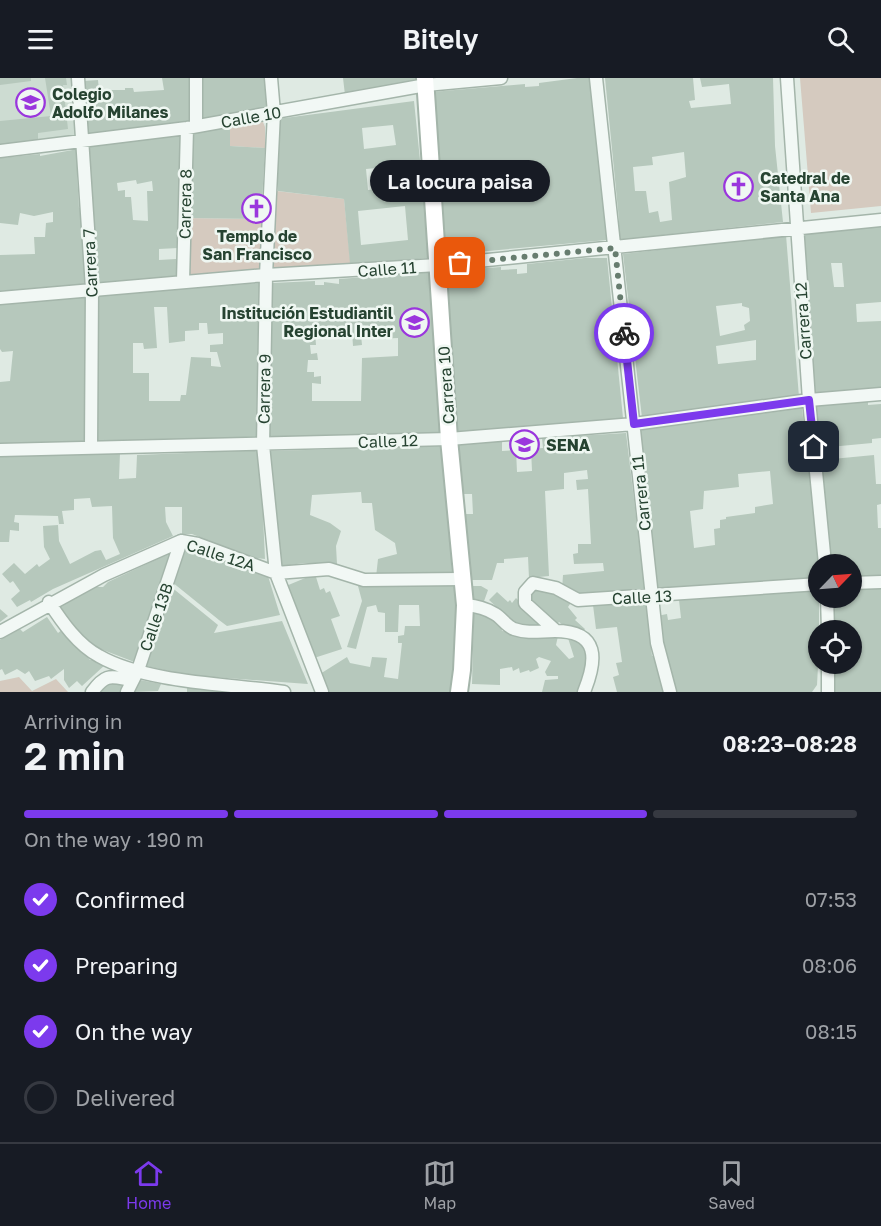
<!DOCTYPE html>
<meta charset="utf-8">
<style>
:root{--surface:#171b24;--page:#242831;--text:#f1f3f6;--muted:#9ea1a6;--line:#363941;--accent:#7c3aed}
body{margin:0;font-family:"Golos Text",sans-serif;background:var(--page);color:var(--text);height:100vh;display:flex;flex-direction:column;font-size:22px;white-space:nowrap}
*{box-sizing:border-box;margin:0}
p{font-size:20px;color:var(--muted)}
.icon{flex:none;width:33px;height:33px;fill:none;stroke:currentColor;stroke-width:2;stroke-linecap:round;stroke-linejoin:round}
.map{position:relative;height:614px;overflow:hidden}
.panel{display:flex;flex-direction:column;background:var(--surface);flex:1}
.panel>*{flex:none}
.needle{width:39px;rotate:65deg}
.tools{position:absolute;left:808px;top:476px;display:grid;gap:12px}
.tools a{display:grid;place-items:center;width:54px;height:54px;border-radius:50%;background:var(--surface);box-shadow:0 2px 4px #0004;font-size:30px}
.pin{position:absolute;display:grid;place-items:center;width:51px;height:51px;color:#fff;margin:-26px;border-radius:12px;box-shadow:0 3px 9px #0006}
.courier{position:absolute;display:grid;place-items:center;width:60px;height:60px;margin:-30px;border:4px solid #7c3aed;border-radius:50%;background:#fff;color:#222;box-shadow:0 2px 8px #0007}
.bubble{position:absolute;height:42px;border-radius:21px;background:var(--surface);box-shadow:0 2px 4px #0004;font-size:20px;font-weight:600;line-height:42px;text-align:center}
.headline em{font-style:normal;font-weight:600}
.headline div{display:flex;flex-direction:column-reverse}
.headline{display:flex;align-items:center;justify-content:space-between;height:102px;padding:0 24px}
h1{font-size:39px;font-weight:600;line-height:45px}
.bar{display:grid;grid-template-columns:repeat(4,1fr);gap:9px 6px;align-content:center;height:72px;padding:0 24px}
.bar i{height:8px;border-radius:4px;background:var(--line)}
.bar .selected{background:var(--accent)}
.bar p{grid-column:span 4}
ol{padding:0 24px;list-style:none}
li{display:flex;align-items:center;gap:18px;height:66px}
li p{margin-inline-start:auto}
li .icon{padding:6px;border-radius:50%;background:var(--accent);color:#fff;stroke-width:4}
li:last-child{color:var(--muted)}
li i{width:33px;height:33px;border:3px solid var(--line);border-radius:50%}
header{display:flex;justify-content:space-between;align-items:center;height:78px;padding:0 24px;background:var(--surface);font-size:27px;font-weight:600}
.tab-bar{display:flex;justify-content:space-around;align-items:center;height:84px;border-top:2px solid var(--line);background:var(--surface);font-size:16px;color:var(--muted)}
.tab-bar a{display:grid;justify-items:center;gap:3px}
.tab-bar .selected{color:var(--accent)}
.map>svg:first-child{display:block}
.built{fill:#cddcd2}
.green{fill:#d5cabf}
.building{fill:#b6c8bc;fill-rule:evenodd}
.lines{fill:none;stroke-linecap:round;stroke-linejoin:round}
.street-casing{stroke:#a4b5aa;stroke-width:15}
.secondary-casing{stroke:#a4b5aa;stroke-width:20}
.street{stroke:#f2f8f5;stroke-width:12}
.secondary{stroke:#fff;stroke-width:16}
.done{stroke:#677d6f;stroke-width:6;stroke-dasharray:0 10.8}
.route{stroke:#7c3aed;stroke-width:8}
.labels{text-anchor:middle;stroke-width:5;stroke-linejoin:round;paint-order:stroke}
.poi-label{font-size:16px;font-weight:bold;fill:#264331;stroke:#eff7f2;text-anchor:start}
.street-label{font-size:16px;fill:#264331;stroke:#eff7f2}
</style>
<header><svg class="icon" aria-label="menu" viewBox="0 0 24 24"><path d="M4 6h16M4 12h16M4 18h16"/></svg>Bitely<svg class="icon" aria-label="search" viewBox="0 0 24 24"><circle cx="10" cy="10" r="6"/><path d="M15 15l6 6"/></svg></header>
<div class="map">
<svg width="881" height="614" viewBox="0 0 881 614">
<rect width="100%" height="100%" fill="#dfeae3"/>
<path class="built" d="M0 0H73L78 58 0 70Z"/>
<path class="green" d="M800 0H881V128L811 135Z
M263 44 265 49V70L230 68V49Z
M268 112 344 121 351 190 181 201 186 140 266 141Z
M19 599 32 613 56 601 68 614H0V603Z"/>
<path class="building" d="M0 0H31V3L0 7Z
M45 0H66L67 7H63L68 51 38 55V62L0 67V43L51 38Z
M162 0H191L193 46 86 59 83 3 98 2 99 12H125V10H133L134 14 164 12Z
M199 0H267L268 29 200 44Z
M343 0H415L416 4 345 17Z
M577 0H591L607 162 444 177 432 14 525 6V9L539 8V5Z
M605 0H693L695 22 689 23 691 30 731 26 729 6 702 9 700 0H773L775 68 783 144 618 162 619 142ZM684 74 686 99 669 104 672 142 660 144 658 133 649 135 646 113H635L633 89 653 87 652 79Z
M414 23 430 180 350 186 344 121 278 113 277 41ZM393 47 396 67 364 71 362 50ZM398 88 400 108 368 112 366 91ZM405 128 408 162 361 167 358 133Z
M230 49V68L265 70 261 141 189 140 192 53Z
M181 57 178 170 159 171V182L176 181 177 200 97 205 88 69ZM136 102 137 106 152 103 153 113H147L148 143 133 142 131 119H125V112L118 113 117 105Z
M78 71 80 94H77L79 130 83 129 87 206 0 213V177L35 176 34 159H45L46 145 53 144V134L34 138 20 135 18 147 0 145V80L40 76V78Z
M881 147V224L856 226 857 244 881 243V311L815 319 808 256 812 255 804 156ZM831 185H842L844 209H834Z
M786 157 799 319 642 340 623 176ZM742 225V228L749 230 750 243 744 247 745 252 720 258 716 228ZM756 262V282L718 286 716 268Z
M585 180H607L623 340 455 357 444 193 501 189V192L517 191V196L527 195V186Z
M432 194 442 355 268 362 272 205 315 203V207H324V204L339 206V201ZM352 253 353 268 362 267 361 257 372 256 373 261 398 260V278L362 280 361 323H312V305L321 306V298L314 299V294H307L308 282H318L317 275 311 276 310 267H316L315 254Z
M259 205 256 361 94 365 98 278H95L97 217ZM154 229H167L169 265 185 263V253L199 252V245H207L208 256 223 255V266L210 267V274H217L221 289 211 288V280L191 279 186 317H181L180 323H149V295H133V265H143L144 271 157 270Z
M86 218 85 365 0 368V304L10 303 13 273 2 274 0 271V224Z
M868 324V327L881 326V360L872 361V365L819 370 815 328Z
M802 330 811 411H814L819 502 662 514 653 507 639 352ZM770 393 773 426 755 429V435L726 439V441L720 442V450L714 451 715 467 694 470 690 433 703 431 704 413 739 409 738 396Z
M626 355 645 513 577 519 562 512 563 497 604 493 603 485 574 486 573 476 578 475V466H591L588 411 577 412 576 402 588 401 587 392 564 395V411L545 413 549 498 529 500 528 479 504 481V485H497L492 502H471L469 482 467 483 464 436H473L472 416H459L456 366 502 363V373L516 372 517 394 532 393 531 371 543 370 542 360Z
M445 368 452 495 376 499 378 481 397 476 395 465 375 452 372 425H362L361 414 312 417 310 437 330 445 341 453 336 468 337 486 303 485 278 489 269 375 271 373Z
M260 372 265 481 249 479 192 456H182V429H165L166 444 173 458 53 511 31 524 30 522 17 529 11 521 20 513 13 503 10 505 2 496 14 485 25 496 37 486 39 489 50 481 44 469 43 448 58 447 59 463 70 486 95 473 101 472 106 482 120 476 113 460 112 428 92 429 90 420 74 421V432L62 433 64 446H59L58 438 15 437 14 444 19 445V453L10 452 9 464H0V377L120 375 119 401 136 400 137 377Z
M874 377 876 406H881V426L877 427 878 450H881V499L852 501V486H829L822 382Z
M185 469 268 498 280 537 227 548 219 542 172 504Z
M168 476 171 477 137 585 98 570 84 562 58 527 95 509H103L108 504Z
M310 498 316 499 320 512 324 510 326 515 330 513 340 538 331 541 342 571 314 580 286 508Z
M454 506 458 554 451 614H327L320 596 347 579 350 585 370 589 372 579 387 580 384 599 398 601 402 565H398V558L404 557 405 548H420L419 527H399L398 554H385V535L378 534 376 527 367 529 356 571 347 569 362 523 358 508Z
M170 508 218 547 214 555 282 543 308 606 187 597 146 588Z
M472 508H481L488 512 483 526 474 527Z
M534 508 545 509 572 523 568 529 577 540 575 542 585 551 582 556 572 554 559 544 556 548 527 523Z
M852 510H881V614H833L830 585H852V552H832L831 519H852Z
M819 512V585L821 588H818L817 607 812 614H675L657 538 667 536 668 542 681 540 679 522Z
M497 514 508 524 510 522 512 525 516 520 544 548 540 553 509 545 503 535 489 522Z
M646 522 652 578 655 577 667 614H617L613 599 619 597 616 585 622 584 617 549 596 551 593 527Z
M0 531 8 538 0 544Z
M474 531 482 533 501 547 502 553 558 558 556 567 569 581 574 579 568 560 578 561 586 569 590 581 579 614H542L545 602 558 601V598H547L545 594 551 583 539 579 536 581 539 590 530 594 529 592 520 595 519 590 513 593 512 589 500 591V607L472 606Z
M47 539 58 555 63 551 90 582H99L106 586 82 608 77 603 69 610 64 602V591L51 601 49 598 35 603 29 593 25 596 17 591 5 597 2 591 0 592V562L20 551 23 554Z
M140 602 161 606 158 613 134 614Z
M107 604H126L122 614H99Z
M187 609 217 612V614H187Z"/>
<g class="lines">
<defs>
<path id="street" d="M78 0 92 210 91 369
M196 0V48
M271 0 274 35 266 197 263 367 276 495 322 614
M596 0 657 565 670 614
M787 0 809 322 825 486
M0 73 187 50 426 7 501 0
M183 203 187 50
M0 220 266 197 438 187 881 142
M0 372 449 361 634 346 809 322 881 316
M852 505 881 504
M827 519 828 552
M49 524C62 544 78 567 99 578 146 605 230 606 284 614
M465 527C476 528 486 530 495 536 502 540 506 548 514 551 529 556 540 553 555 553 600 553 597 582 584 614
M556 553 525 525V514L533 505 556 510 578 522 819 506
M0 554 104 497 181 463 198 466 276 495 329 491 364 502 461 501
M828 585V614
M92 614C107 594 111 599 133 602
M127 614 138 592 181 463"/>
<path id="secondary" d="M425 0 449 361 465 527 462 592 459 614"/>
</defs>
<use href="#street" class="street-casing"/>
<use href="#secondary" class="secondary-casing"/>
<use href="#street" class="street"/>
<use href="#secondary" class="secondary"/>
</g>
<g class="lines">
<path class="done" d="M460 185 615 170 624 255"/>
<path class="route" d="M624 255 634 346 809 322 814 369"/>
</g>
<defs>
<symbol id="school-ring" viewBox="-11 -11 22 22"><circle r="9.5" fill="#eff7f2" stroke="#9a36dd" stroke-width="1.5"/><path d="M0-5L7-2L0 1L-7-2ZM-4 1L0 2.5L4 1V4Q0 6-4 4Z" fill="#9a36dd"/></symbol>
<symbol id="church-ring" viewBox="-11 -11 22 22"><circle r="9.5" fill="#eff7f2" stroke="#9a36dd" stroke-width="1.5"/><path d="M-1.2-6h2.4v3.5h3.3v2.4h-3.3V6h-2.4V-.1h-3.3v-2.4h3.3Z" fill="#9a36dd"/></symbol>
<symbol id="university-ring" viewBox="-11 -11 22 22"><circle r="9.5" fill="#eff7f2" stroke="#9a36dd" stroke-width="1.5"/><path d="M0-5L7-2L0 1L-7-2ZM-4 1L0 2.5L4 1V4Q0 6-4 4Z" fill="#9a36dd"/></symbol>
</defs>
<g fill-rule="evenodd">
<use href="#school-ring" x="14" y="8" width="33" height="33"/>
<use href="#church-ring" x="722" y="92" width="33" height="33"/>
<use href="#church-ring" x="240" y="114" width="33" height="33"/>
<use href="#school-ring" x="398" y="228" width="33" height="33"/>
<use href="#university-ring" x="508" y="350" width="33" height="33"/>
</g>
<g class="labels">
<g class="poi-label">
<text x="52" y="22">Colegio<tspan x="52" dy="18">Adolfo Milanes</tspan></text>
<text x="760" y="106">Catedral de<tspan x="760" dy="18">Santa Ana</tspan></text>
<text x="257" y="164" text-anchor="middle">Templo de<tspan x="257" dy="18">San Francisco</tspan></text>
<text x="393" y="241" text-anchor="end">Institución Estudiantil<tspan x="393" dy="18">Regional Inter</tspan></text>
<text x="546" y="373">SENA</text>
</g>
<g class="street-label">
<text transform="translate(251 39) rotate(-10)" y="6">Calle 10</text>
<text transform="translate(185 126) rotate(-89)" y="6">Carrera 8</text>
<text transform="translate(90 185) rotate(-93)" y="6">Carrera 7</text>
<text transform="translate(387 191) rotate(-4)" y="6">Calle 11</text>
<text transform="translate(803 243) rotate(-94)" y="6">Carrera 12</text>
<text transform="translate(446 307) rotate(-94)" y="6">Carrera 10</text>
<text transform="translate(264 311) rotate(-89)" y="6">Carrera 9</text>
<text transform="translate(388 363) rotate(-2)" y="6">Calle 12</text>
<text transform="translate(641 415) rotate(-96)" y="6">Carrera 11</text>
<text transform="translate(221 477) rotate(18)" y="6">Calle 12A</text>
<text transform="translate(642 519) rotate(-3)" y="6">Calle 13</text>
<text transform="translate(156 539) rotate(-71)" y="6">Calle 13B</text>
</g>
</g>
</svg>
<div class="tools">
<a><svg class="needle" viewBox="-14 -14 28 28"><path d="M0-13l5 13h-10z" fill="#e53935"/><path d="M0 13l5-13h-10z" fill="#9ea1a6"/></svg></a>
<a><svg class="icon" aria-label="locate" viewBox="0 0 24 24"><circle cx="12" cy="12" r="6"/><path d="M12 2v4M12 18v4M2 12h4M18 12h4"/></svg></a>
</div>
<div class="pin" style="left:460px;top:185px;background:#ea580c"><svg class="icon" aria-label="bag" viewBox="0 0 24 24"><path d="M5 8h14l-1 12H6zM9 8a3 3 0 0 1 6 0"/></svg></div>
<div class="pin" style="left:814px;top:369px;background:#1f2937"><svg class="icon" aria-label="home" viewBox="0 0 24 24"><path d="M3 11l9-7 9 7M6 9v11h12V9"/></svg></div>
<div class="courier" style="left:624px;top:255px"><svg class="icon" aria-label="bike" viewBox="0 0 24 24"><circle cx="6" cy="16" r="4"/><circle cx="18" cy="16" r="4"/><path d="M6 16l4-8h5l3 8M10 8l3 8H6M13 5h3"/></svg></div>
<div class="bubble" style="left:370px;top:82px;width:180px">La locura paisa</div>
</div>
<section class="panel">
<div class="headline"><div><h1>2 min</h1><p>Arriving in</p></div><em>08:23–08:28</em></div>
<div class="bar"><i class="selected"></i><i class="selected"></i><i class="selected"></i><i></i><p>On the way · 190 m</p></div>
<ol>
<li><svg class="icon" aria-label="check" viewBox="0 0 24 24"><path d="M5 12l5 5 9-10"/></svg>Confirmed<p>07:53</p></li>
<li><svg class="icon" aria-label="check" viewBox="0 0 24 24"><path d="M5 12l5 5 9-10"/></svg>Preparing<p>08:06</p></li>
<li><svg class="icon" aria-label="check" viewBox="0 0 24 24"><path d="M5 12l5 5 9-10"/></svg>On the way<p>08:15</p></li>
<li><i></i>Delivered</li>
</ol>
</section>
<nav class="tab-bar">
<a class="selected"><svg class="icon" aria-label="home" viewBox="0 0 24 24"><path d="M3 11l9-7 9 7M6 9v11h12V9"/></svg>Home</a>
<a><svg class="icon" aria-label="map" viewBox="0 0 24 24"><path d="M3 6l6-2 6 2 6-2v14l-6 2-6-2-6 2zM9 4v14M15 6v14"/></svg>Map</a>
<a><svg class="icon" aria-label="saved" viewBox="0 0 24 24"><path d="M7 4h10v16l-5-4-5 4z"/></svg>Saved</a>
</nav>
